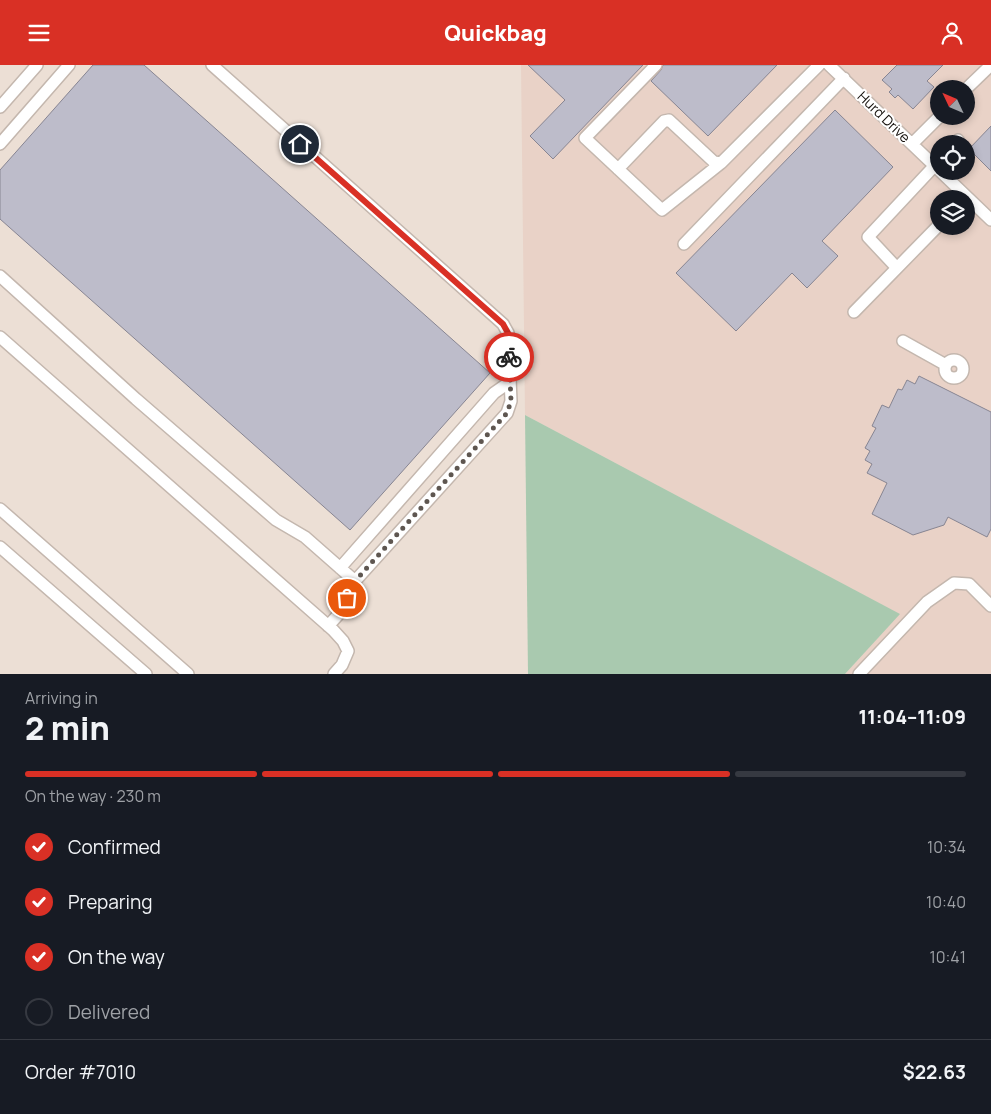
<!DOCTYPE html>
<meta charset="utf-8">
<style>
:root{--surface:#171b24;--page:#242831;--text:#f1f3f6;--muted:#9ea1a6;--line:#363941;--accent:#d93025}
body{margin:0;font-family:Manrope,sans-serif;background:var(--page);color:var(--text);height:100vh;display:flex;flex-direction:column;font-size:19px;white-space:nowrap}
*{box-sizing:border-box;margin:0}
p{font-size:16px;color:var(--muted)}
.icon{flex:none;width:28px;height:28px;fill:none;stroke:currentColor;stroke-width:2;stroke-linecap:round;stroke-linejoin:round}
.map{position:relative;height:609px;overflow:hidden}
.drawer{display:flex;flex-direction:column;background:var(--surface);flex:1}
.drawer>*{flex:none}
.needle{width:32px;rotate:314deg}
.fabs{position:absolute;left:930px;top:15px;display:grid;gap:10px}
.fabs a{display:grid;place-items:center;width:45px;height:45px;border-radius:50%;background:var(--surface);box-shadow:0 2px 8px #0003;font-size:25px}
.pin{position:absolute;display:grid;place-items:center;width:42px;height:42px;color:#fff;margin:-21px;border:2px solid #fff;border-radius:50%;box-shadow:0 1px 5px #0007}
.courier{position:absolute;display:grid;place-items:center;width:50px;height:50px;margin:-25px;border:4px solid #d93025;border-radius:50%;background:#fff;color:#222;box-shadow:0 1px 6px #0007}
.head em{font-style:normal;font-weight:800}
.head div{display:flex;flex-direction:column-reverse}
.head{display:flex;align-items:center;justify-content:space-between;height:85px;padding:0 25px}
h1{font-size:32px;font-weight:800;line-height:38px}
.bar{display:grid;grid-template-columns:repeat(4,1fr);gap:8px 5px;align-content:center;height:60px;padding:0 25px}
.bar i{height:6px;border-radius:4px;background:var(--line)}
.bar .current{background:var(--accent)}
.bar p{grid-column:span 4}
.line{display:flex;align-items:center;gap:12px;padding:0 25px;border-top:1px solid var(--line)}
.line div{flex:1}
ol{padding:0 25px;list-style:none}
li{display:flex;align-items:center;gap:15px;height:55px}
li p{margin-inline-start:auto}
li .icon{padding:5px;border-radius:50%;background:var(--accent);color:#fff;stroke-width:4}
li:last-child{color:var(--muted)}
li i{width:28px;height:28px;border:2px solid var(--line);border-radius:50%}
header{display:flex;justify-content:space-between;align-items:center;height:65px;padding:0 25px;background:var(--accent);color:#fff;font-size:22px;font-weight:800}
.map>svg:first-child{display:block}
.commercial{fill:#e9d2c7;fill-rule:evenodd}
.green{fill:#a9c9af}
.building{fill:#bdbcca;stroke:#878592}
.lines{fill:none;stroke-linecap:round;stroke-linejoin:round}
.minor-casing{stroke:#c4b7ae;stroke-width:14}
.minor{stroke:#fff;stroke-width:11}
.done{stroke:#5e5650;stroke-width:5;stroke-dasharray:0 9}
.route{stroke:#d93025;stroke-width:6}
.labels{text-anchor:middle;stroke-width:4;stroke-linejoin:round;paint-order:stroke}
.street-label{font-size:14px;fill:#110d09;stroke:#fff}
</style>
<header><svg class="icon" aria-label="menu" viewBox="0 0 24 24"><path d="M4 6h16M4 12h16M4 18h16"/></svg>Quickbag<svg class="icon" aria-label="person" viewBox="0 0 24 24"><circle cx="12" cy="8" r="4"/><path d="M4 21q1-7 8-7t8 7"/></svg></header>
<div class="map">
<svg width="991" height="609" viewBox="0 0 991 609">
<rect width="100%" height="100%" fill="#ecdfd5"/>
<path class="commercial" d="M521 0H991V609H845L899 549 525 350ZM939 24H966V51H939ZM939 79H966V106H939ZM939 134H966V161H939Z"/>
<path class="green" d="M525 350 900 549 845 609H528Z"/>
<path class="building" d="M93 0H144L490 308 350 465 0 154V105Z
M528 0H643L553 94 530 71 565 35Z
M663 0H777L708 71 651 16 661 5Z
M897 0H943L927 16 934 22 913 44 898 30 895 33 889 27 892 24 882 15Z
M835 45 893 102 822 176 838 191 807 223 792 208 736 266 676 208Z
M991 61V106L969 84Z
M919 311 991 347V464L987 472 948 452 944 460 913 470 872 449 887 418 867 408 872 399 865 395 870 386 865 383 876 363 872 361 882 340 889 343 898 324 902 325 907 315 915 319Z"/>
<g class="lines">
<defs>
<path id="minor" d="M212 0 503 259 508 268 511 336 507 348 355 516
M656 0 585 73 662 145 721 98
M829 0 939 105
M966 24 991 0
M0 42 37 0
M0 79 69 0
M912 79 940 51
M955 79 958 75
M618 104 664 56 669 55 714 97 721 98 819 0
M940 106 991 155
M684 179 844 13
M897 203 868 172 939 96
M0 211 136 334 276 455 305 472 355 516 338 550 328 561
M854 247 939 160
M0 272 333 565 343 576 348 586 342 600 334 609
M903 276 946 300
M945 304a9 9 0 1 1 18 0a9 9 0 1 1-18 0Z
M0 444 188 609
M0 482 146 609
M340 503 494 328 504 321H510
M859 609 927 537 954 518 969 519 991 541"/>
</defs>
<use href="#minor" class="minor-casing"/>
<use href="#minor" class="minor"/>
</g>
<g class="lines">
<path class="done" d="M347 533 355 516 507 348 511 336 509 292"/>
<path class="route" d="M300 79 503 259 508 268 509 292"/>
</g>
<g class="labels">
<g class="street-label">
<text transform="translate(884 52) rotate(44)" y="5">Hurd Drive</text>
</g>
</g>
</svg>
<div class="fabs">
<a><svg class="needle" viewBox="-14 -14 28 28"><path d="M0-13l5 13h-10z" fill="#e53935"/><path d="M0 13l5-13h-10z" fill="#9ea1a6"/></svg></a>
<a><svg class="icon" aria-label="locate" viewBox="0 0 24 24"><circle cx="12" cy="12" r="6"/><path d="M12 2v4M12 18v4M2 12h4M18 12h4"/></svg></a>
<a><svg class="icon" aria-label="layers" viewBox="0 0 24 24"><path d="M12 4l9 5-9 5-9-5zM3 14l9 5 9-5"/></svg></a>
</div>
<div class="pin" style="left:347px;top:533px;background:#ea580c"><svg class="icon" aria-label="bag" viewBox="0 0 24 24"><path d="M5 8h14l-1 12H6zM9 8a3 3 0 0 1 6 0"/></svg></div>
<div class="pin" style="left:300px;top:79px;background:#1f2937"><svg class="icon" aria-label="home" viewBox="0 0 24 24"><path d="M3 11l9-7 9 7M6 9v11h12V9"/></svg></div>
<div class="courier" style="left:509px;top:292px"><svg class="icon" aria-label="bike" viewBox="0 0 24 24"><circle cx="6" cy="16" r="4"/><circle cx="18" cy="16" r="4"/><path d="M6 16l4-8h5l3 8M10 8l3 8H6M13 5h3"/></svg></div>
</div>
<section class="drawer">
<div class="head"><div><h1>2 min</h1><p>Arriving in</p></div><em>11:04–11:09</em></div>
<div class="bar"><i class="current"></i><i class="current"></i><i class="current"></i><i></i><p>On the way · 230 m</p></div>
<ol>
<li><svg class="icon" aria-label="check" viewBox="0 0 24 24"><path d="M5 12l5 5 9-10"/></svg>Confirmed<p>10:34</p></li>
<li><svg class="icon" aria-label="check" viewBox="0 0 24 24"><path d="M5 12l5 5 9-10"/></svg>Preparing<p>10:40</p></li>
<li><svg class="icon" aria-label="check" viewBox="0 0 24 24"><path d="M5 12l5 5 9-10"/></svg>On the way<p>10:41</p></li>
<li><i></i>Delivered</li>
</ol>
<div class="line" style="height:65px"><div>Order #7010</div><b>$22.63</b></div>
</section>
